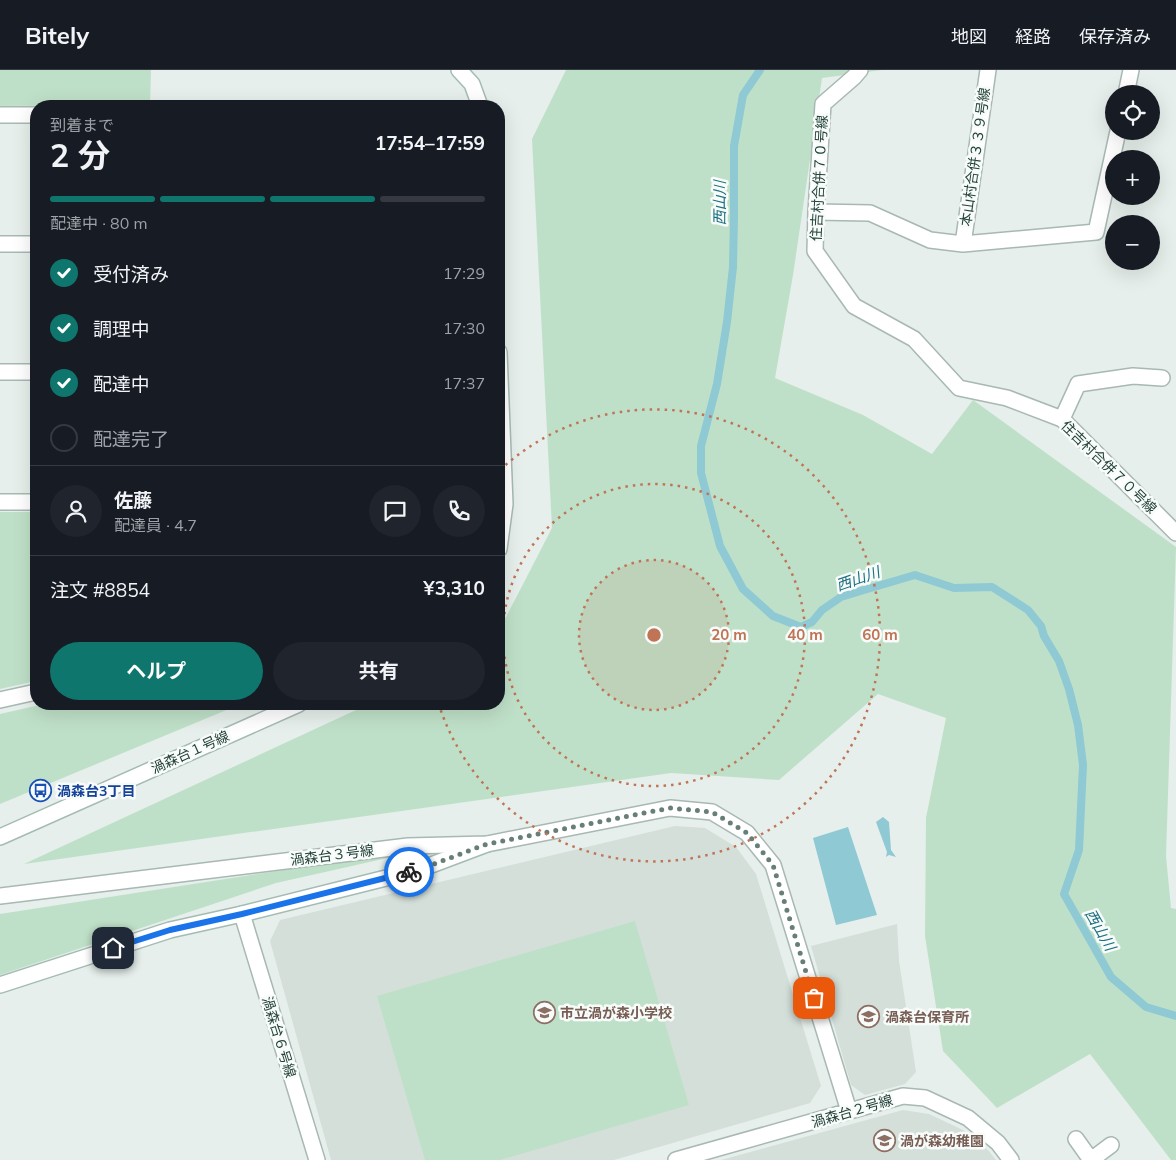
<!DOCTYPE html>
<html lang="ja">
<meta charset="utf-8">
<style>
:root{--surface:#171b24;--page:#20242c;--text:#f1f3f6;--muted:#9ea1a6;--line:#363941;--accent:#0f766e}
body{margin:0;font-family:Mulish,"Noto Sans JP",sans-serif;background:var(--page);color:var(--text);height:100vh;display:flex;flex-direction:column;font-size:19px;white-space:nowrap}
*{box-sizing:border-box;margin:0}
p{font-size:16px;color:var(--muted)}
.icon{flex:none;width:28px;height:28px;fill:none;stroke:currentColor;stroke-width:2;stroke-linecap:round;stroke-linejoin:round}
.map{position:relative;flex:1;overflow:hidden}
.drawer{position:absolute;left:30px;top:30px;width:475px;height:610px;display:flex;flex-direction:column;background:var(--surface);border-radius:20px;box-shadow:0 5px 20px #0002}
.drawer>*{flex:none}
.buttons{position:absolute;left:1105px;top:15px;display:grid;gap:10px}
.buttons a{display:grid;place-items:center;width:55px;height:55px;border-radius:50%;background:var(--surface);box-shadow:0 5px 20px #0002;font-size:25px}
.pin{position:absolute;display:grid;place-items:center;width:42px;height:42px;color:#fff;margin:-21px;border-radius:10px;box-shadow:0 2px 8px #0006}
.courier{position:absolute;display:grid;place-items:center;width:50px;height:50px;margin:-25px;border:4px solid #1a73e8;border-radius:50%;background:#fff;color:#222;box-shadow:0 1px 6px #0007}
.headline em{font-style:normal;font-weight:700}
.headline div{display:flex;flex-direction:column-reverse}
.headline{display:flex;align-items:center;justify-content:space-between;height:85px;padding:0 20px}
h1{font-size:32px;font-weight:700;line-height:38px}
.bar{display:grid;grid-template-columns:repeat(4,1fr);gap:8px 5px;align-content:center;height:60px;padding:0 20px}
.bar i{height:6px;border-radius:4px;background:var(--line)}
.bar .current{background:var(--accent)}
.bar p{grid-column:span 4}
.line{display:flex;align-items:center;gap:12px;padding:0 20px;border-top:1px solid var(--line)}
.line div{flex:1}
.round{display:grid;place-items:center;flex:none;width:52px;height:52px;border-radius:26px;background:var(--page)}
ol{padding:0 20px;list-style:none}
li{display:flex;align-items:center;gap:15px;height:55px}
li p{margin-inline-start:auto}
li .icon{padding:5px;border-radius:50%;background:var(--accent);color:#fff;stroke-width:4}
li:last-child{color:var(--muted)}
li i{width:28px;height:28px;border:2px solid var(--line);border-radius:50%}
.button{display:flex;gap:10px;margin-top:auto;padding:10px 20px}
.button a{flex:1;height:58px;border-radius:30px;background:var(--accent);color:#fff;font-size:20px;font-weight:700;line-height:58px;text-align:center}
.button a+a{background:var(--page);color:var(--text)}
header{display:flex;align-items:center;gap:30px;box-sizing:border-box;height:70px;padding:0 25px;background:var(--surface);border-bottom:1px solid var(--line)}
header strong{font-size:24px}
nav{display:flex;gap:28px;margin-inline-start:auto;font-size:18px}
.map>svg:first-child{display:block}
.built{fill:#d4dfda}
.green{fill:#bfe0c8}
.water{fill:#8ec9d4}
.lines{fill:none;stroke-linecap:round;stroke-linejoin:round}
.stream{stroke:#8ec9d4;stroke-width:8}
.street-casing{stroke:#a8b8b2;stroke-width:18}
.secondary-casing{stroke:#a4bbb3;stroke-width:18}
.street{stroke:#fff;stroke-width:15}
.secondary{stroke:#fff;stroke-width:15}
.done{stroke:#687f78;stroke-width:5;stroke-dasharray:0 9}
.route{stroke:#1a73e8;stroke-width:6}
.ring{fill:none;stroke:#c07456;stroke-width:2.5;stroke-dasharray:2.5 5}
.labels{text-anchor:middle;stroke-width:5;stroke-linejoin:round;paint-order:stroke}
.street-label{font-size:14px;fill:#24423a;stroke:#f7fbf9}
.transit-label{font-size:14px;font-weight:bold;fill:#164399;stroke:#f7fbf9;text-anchor:start}
.education-label{font-size:14px;font-weight:bold;fill:#785e54;stroke:#f7fbf9;text-anchor:start}
.water-label{font-size:15px;font-style:italic;fill:#1c6f80;stroke:#f7fbf9}
.centre{fill:#c07456;stroke:#f7fbf9;stroke-width:2.5}
.ring-label{font-size:15px;text-anchor:middle;font-weight:bold;fill:#c07456;stroke:#f7fbf9;stroke-width:5;stroke-linejoin:round;paint-order:stroke}
</style>
<header>
<strong>Bitely</strong>
<nav><a>地図</a><a>経路</a><a>保存済み</a></nav>
</header>
<div class="map">
<svg width="1176" height="1090" viewBox="0 0 1176 1090">
<rect width="100%" height="100%" fill="#e6efeb"/>
<path class="built" d="M675 756 705 758 736 777 756 804 821 1016 810 1033 614 1090H331L270 871 280 850Z
M897 854 899 891 916 1002 905 1014 865 1025 851 1015 811 876Z
M903 1040 929 1044 963 1060 989 1081 996 1090H721Z"/>
<path class="green" d="M0 0H151L150 35 0 36Z
M566 0H882L822 8 793 205 775 308 863 345 932 384 973 330 1176 477 1166 786 1171 838 1176 839V1090H1171L1090 984 997 1038 943 981 925 866 926 748 946 648 878 624 779 710 671 703 24 794 369 634H499V553L506 547 552 458 532 69Z
M0 442H36V611L0 619Z
M44 634H241L0 734V644Z
M401 785 276 813 0 905V844L303 797Z
M635 851 689 1035 500 1090H425L377 926Z"/>
<path class="water" d="M883 747 889 752 891 780 896 787 889 785 886 787 887 782 876 752Z
M848 757 877 845 836 855 813 768Z"/>
<g class="lines">
<path class="stream" d="M760 0 743 25 734 76V145L733 197 727 252 717 314 701 376V403L720 476 743 519 773 546 801 557 812 552 822 540 841 527 864 520 915 505 954 518 992 517 1028 540 1041 556 1044 566 1059 591 1069 619 1078 655 1083 695 1079 780 1064 824 1111 907 1146 937 1176 946"/>
<defs>
<path id="street" d="M860 0 854 7 823 34 816 142 815 181 854 236 914 269 959 318 1007 328 1062 349 1176 463
M988 0 963 174 1096 162 1118 61
M1126 24 1131 0
M0 45H36
M816 142 870 143 930 170 963 174
M0 174H36
M0 302H36
M1062 349 1078 314 1133 306 1162 308
M0 432H36
M0 630 36 622
M0 826 408 776 487 774 670 738 712 742 747 763 773 795 849 1041
M242 844 317 1090
M1076 1069 1091 1090
M676 1090 903 1026 925 1028 968 1048 998 1073 1011 1090
M1091 1090 1111 1075"/>
<path id="secondary" d="M459 0 472 14 480 36
M499 282 505 434 499 479
M0 767 299 634
M0 915 170 860 242 844 418 800 487 774"/>
</defs>
<use href="#street" class="street-casing"/>
<use href="#secondary" class="secondary-casing"/>
<use href="#street" class="street"/>
<use href="#secondary" class="secondary"/>
</g>
<g class="lines">
<path class="done" d="M409 802 418 800 487 774 670 738 712 742 747 763 773 795 814 928"/>
<path class="route" d="M113 878 170 860 242 844 409 802"/>
</g>
<circle cx="654" cy="565" r="75" fill="#c07456" fill-opacity=".12"/>
<g class="ring">
<circle cx="654" cy="565" r="75"/>
<circle cx="654" cy="565" r="151"/>
<path d="M500 400A226 226 0 1 1 439 635"/>
</g>
<defs>
<symbol id="bus-ring" viewBox="-11 -11 22 22"><circle r="9.5" fill="#f7fbf9" stroke="#1a4fb4" stroke-width="1.5"/><path d="M-5-6H5V4H4V6H2V4H-2V6H-4V4H-5ZM-3.5-4V0h7V-4ZM-3.5 1.2v1.5H-2V1.2ZM2 1.2v1.5H3.5V1.2Z" fill="#1a4fb4"/></symbol>
<symbol id="school-ring" viewBox="-11 -11 22 22"><circle r="9.5" fill="#f7fbf9" stroke="#8d6e63" stroke-width="1.5"/><path d="M0-5L7-2L0 1L-7-2ZM-4 1L0 2.5L4 1V4Q0 6-4 4Z" fill="#8d6e63"/></symbol>
</defs>
<g fill-rule="evenodd">
<use href="#bus-ring" x="28" y="708" width="25" height="25"/>
<use href="#school-ring" x="532" y="930" width="25" height="25"/>
<use href="#school-ring" x="856" y="934" width="25" height="25"/>
<use href="#school-ring" x="872" y="1058" width="25" height="25"/>
</g>
<g class="labels">
<g class="street-label">
<text transform="translate(975 87) rotate(-82)" y="5">本山村合併３３９号線</text>
<text transform="translate(819 108) rotate(-87)" y="5">住吉村合併７０号線</text>
<text transform="translate(1109 397) rotate(44)" y="5">住吉村合併７０号線</text>
<text transform="translate(190 682) rotate(-24)" y="5">渦森台１号線</text>
<text transform="translate(332 785) rotate(-7)" y="5">渦森台３号線</text>
<text transform="translate(279 967) rotate(73)" y="5">渦森台６号線</text>
<text transform="translate(852 1041) rotate(-16)" y="5">渦森台２号線</text>
</g>
<g class="transit-label">
<text x="57" y="726">渦森台3丁目</text>
</g>
<g class="education-label">
<text x="560" y="948">市立渦が森小学校</text>
<text x="885" y="952">渦森台保育所</text>
<text x="900" y="1076">渦が森幼稚園</text>
</g>
<g class="water-label">
<text transform="translate(720 133) rotate(-90)" y="5">西山川</text>
<text transform="translate(858 509) rotate(-19)" y="5">西山川</text>
<text transform="translate(1100 860) rotate(60)" y="5">西山川</text>
</g>
</g>
<circle cx="654" cy="565" r="8" class="centre"/>
<g class="ring-label">
<text x="729" y="570">20 m</text>
<text x="805" y="570">40 m</text>
<text x="880" y="570">60 m</text>
</g>
</svg>
<div class="buttons">
<a><svg class="icon" aria-label="locate" viewBox="0 0 24 24"><circle cx="12" cy="12" r="6"/><path d="M12 2v4M12 18v4M2 12h4M18 12h4"/></svg></a>
<a>+</a>
<a>−</a>
</div>
<div class="pin" style="left:814px;top:928px;background:#ea580c"><svg class="icon" aria-label="bag" viewBox="0 0 24 24"><path d="M5 8h14l-1 12H6zM9 8a3 3 0 0 1 6 0"/></svg></div>
<div class="pin" style="left:113px;top:878px;background:#1f2937"><svg class="icon" aria-label="home" viewBox="0 0 24 24"><path d="M3 11l9-7 9 7M6 9v11h12V9"/></svg></div>
<div class="courier" style="left:409px;top:802px"><svg class="icon" aria-label="bike" viewBox="0 0 24 24"><circle cx="6" cy="16" r="4"/><circle cx="18" cy="16" r="4"/><path d="M6 16l4-8h5l3 8M10 8l3 8H6M13 5h3"/></svg></div>
<section class="drawer">
<div class="headline"><div><h1>2 分</h1><p>到着まで</p></div><em>17:54–17:59</em></div>
<div class="bar"><i class="current"></i><i class="current"></i><i class="current"></i><i></i><p>配達中 · 80 m</p></div>
<ol>
<li><svg class="icon" aria-label="check" viewBox="0 0 24 24"><path d="M5 12l5 5 9-10"/></svg>受付済み<p>17:29</p></li>
<li><svg class="icon" aria-label="check" viewBox="0 0 24 24"><path d="M5 12l5 5 9-10"/></svg>調理中<p>17:30</p></li>
<li><svg class="icon" aria-label="check" viewBox="0 0 24 24"><path d="M5 12l5 5 9-10"/></svg>配達中<p>17:37</p></li>
<li><i></i>配達完了</li>
</ol>
<div class="line" style="height:90px"><a class="round"><svg class="icon" aria-label="person" viewBox="0 0 24 24"><circle cx="12" cy="8" r="4"/><path d="M4 21q1-7 8-7t8 7"/></svg></a><div><b>佐藤</b><p>配達員 · 4.7</p></div><a class="round"><svg class="icon" aria-label="chat" viewBox="0 0 24 24"><path d="M4 5h16v11H9l-5 4z"/></svg></a><a class="round"><svg class="icon" aria-label="phone" viewBox="0 0 24 24"><path d="M5 4h4l2 5-3 2q2 4 5 5l2-3 5 2v4C11 20 4 13 5 4z"/></svg></a></div>
<div class="line" style="height:65px"><div>注文 #8854</div><b>¥3,310</b></div>
<div class="button"><a>ヘルプ</a><a>共有</a></div>
</section>
</div>
